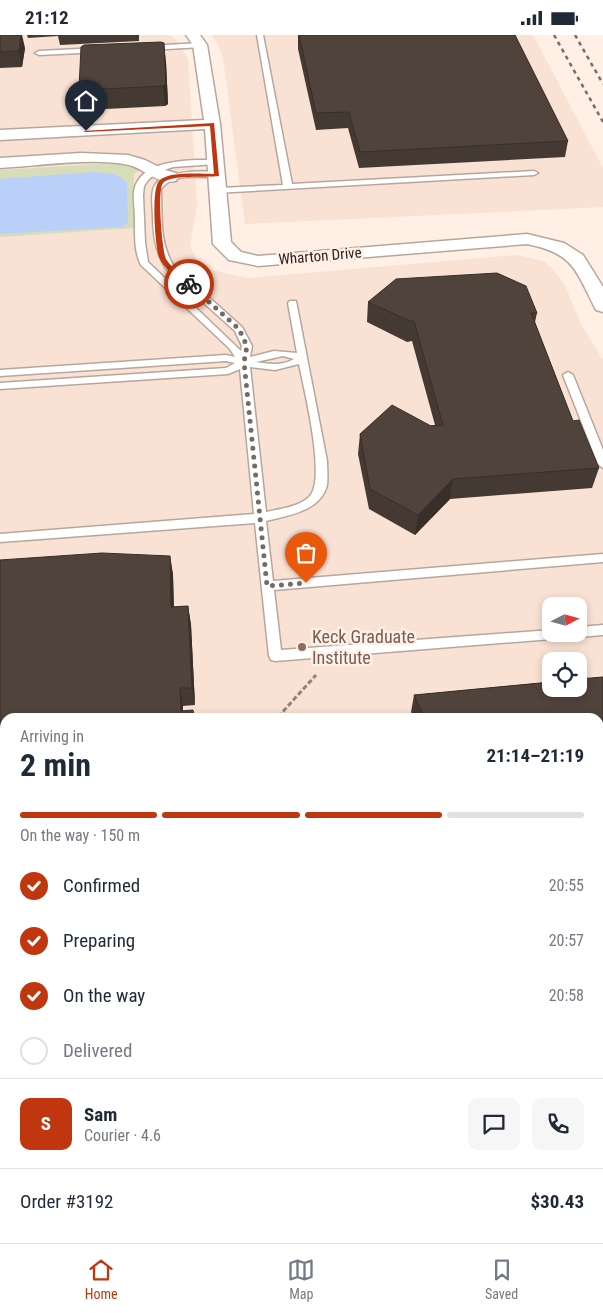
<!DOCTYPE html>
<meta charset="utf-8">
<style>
:root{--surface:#fff;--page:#f6f6f7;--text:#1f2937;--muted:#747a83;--line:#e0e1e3;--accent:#bf360f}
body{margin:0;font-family:"Roboto Condensed",sans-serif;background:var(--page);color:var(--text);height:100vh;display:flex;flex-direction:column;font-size:19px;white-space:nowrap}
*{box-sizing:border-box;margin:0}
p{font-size:16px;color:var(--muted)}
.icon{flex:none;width:28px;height:28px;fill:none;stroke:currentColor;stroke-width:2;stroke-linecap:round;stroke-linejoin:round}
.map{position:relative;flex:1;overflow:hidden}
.panel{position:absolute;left:0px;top:678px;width:604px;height:531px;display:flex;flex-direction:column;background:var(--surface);border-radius:15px 15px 0 0;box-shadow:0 2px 8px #0003}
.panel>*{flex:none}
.needle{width:32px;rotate:84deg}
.tools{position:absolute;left:542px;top:562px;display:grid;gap:10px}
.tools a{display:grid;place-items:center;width:45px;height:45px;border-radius:10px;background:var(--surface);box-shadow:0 2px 8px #0003;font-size:25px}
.pin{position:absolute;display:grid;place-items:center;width:42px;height:42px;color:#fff;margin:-51px -21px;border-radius:50% 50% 50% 0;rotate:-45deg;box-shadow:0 0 5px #0007}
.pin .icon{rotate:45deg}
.courier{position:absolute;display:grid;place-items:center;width:50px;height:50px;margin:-25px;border:4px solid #bf360f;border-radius:50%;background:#fff;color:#222;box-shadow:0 1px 6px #0007}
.head em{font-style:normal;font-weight:700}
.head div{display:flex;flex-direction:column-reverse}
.head{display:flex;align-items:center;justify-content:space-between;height:85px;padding:0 20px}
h1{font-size:32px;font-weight:700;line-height:38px}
.bar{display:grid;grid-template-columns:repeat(4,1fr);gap:8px 5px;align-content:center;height:60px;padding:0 20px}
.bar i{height:6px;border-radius:4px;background:var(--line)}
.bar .on{background:var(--accent)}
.bar p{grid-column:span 4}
.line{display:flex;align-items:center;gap:12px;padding:0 20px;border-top:1px solid var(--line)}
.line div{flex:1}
.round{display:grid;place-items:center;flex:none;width:52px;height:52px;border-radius:10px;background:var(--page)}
ol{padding:0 20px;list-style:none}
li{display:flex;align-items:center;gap:15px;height:55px}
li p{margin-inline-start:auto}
li .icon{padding:5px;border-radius:50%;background:var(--accent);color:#fff;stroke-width:4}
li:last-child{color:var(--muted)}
li i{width:28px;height:28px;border:2px solid var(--line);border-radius:50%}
.status{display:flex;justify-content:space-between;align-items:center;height:35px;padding:0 25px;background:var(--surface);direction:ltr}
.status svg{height:14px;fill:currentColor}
.tab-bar{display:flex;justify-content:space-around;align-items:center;height:70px;border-top:1px solid var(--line);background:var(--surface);font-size:14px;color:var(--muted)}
.tab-bar a{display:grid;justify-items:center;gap:2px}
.tab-bar .on{color:var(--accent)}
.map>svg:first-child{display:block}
.built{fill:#f9e1d3;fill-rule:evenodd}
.green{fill:#d7ddb9}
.water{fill:#bad0f9}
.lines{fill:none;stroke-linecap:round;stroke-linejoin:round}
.lane-casing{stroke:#b6a79d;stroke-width:3}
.street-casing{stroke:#b6a79d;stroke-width:3}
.path{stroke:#8e847d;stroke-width:3;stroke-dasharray:5 2.5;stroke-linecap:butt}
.lane{fill:#fff;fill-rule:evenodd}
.street{fill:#fff;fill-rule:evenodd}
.rail{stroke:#776e68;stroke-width:2.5;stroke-dasharray:4 4;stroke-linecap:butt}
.wall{fill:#453a33}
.shaded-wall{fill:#382f29}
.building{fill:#50433b;stroke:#382f29}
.route{fill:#bf360f}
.done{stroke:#756b65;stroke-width:5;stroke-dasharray:0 9}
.education-dot{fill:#8d6e63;stroke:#ffefe5;stroke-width:2}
.labels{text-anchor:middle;stroke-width:5;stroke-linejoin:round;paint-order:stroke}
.far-street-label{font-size:15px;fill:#2a2420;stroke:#ffefe5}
.education-label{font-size:18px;fill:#785e54;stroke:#ffefe5;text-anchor:start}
</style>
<div class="status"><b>21:12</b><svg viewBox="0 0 49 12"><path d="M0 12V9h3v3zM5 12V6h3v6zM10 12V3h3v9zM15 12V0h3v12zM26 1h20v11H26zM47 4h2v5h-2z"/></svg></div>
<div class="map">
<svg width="603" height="1208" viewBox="0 0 603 1208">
<rect width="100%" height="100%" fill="#ffefe5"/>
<path class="built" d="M0 0H170L176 5 188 24 197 170 190 211 195 222 212 235 247 243 516 220 531 223 545 227 554 235 565 251 581 289 603 325V1208H0ZM551 571H579V599H551ZM551 626H579V654H551ZM5 682H599V1204H5Z
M211 0H533L603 133V172L245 189 223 23 218 9Z"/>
<path class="green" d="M117 128 133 129 141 133 134 139V193L0 202V135Z"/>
<path class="water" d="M93 137 115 139 127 147 128 187 123 192 0 199V144Z"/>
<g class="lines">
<defs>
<path id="lane" d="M257 0H263L292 149 534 136 538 138 534 140 216 158 215 156 219 153 283 150Z
M200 8 204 10 203 12 148 15 144 13 148 11Z
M98 13 102 15 101 17 39 20 35 18 39 16Z
M196 125H216L220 127 216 129 173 132 156 138 149 144 144 151 143 160 145 208 148 227 241 316 242 311 235 296 166 234C156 218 153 201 153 182 153 174 151 163 153 155 157 135 204 135 220 138V142H217C199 143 173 137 161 154 162 180 159 207 173 230L242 292 252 311 250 322 274 316 297 318 288 268 290 266H296L327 426C327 433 328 442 327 450 321 476 289 480 266 486L273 546 603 519V527L274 555 281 615 551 595V599H567L565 603 275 626 271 625 269 621 255 488 0 507V499L254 479 240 334 228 339 0 354V348L226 333 235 328 226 326 0 341V335L226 320 235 322 230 314 141 230C134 217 135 198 135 184 135 175 133 165 134 156 139 129 174 126 196 125ZM283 321 294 324C283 331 269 329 256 327ZM299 329C304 354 327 446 309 462 298 472 280 474 266 477L250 332 275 335Z
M568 337 573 340 603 415V433L598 429 563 340Z
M603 590V600L579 602 574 599H579V592Z
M0 774H5V786H0Z
M112 1204H130V1208H112Z"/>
<path id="street" d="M186 0H200L207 10 220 89 231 207 241 217 258 221 527 199 564 208 583 220 603 252V277L596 275 594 271C575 233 572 218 527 209L258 231 229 225 213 209 205 94 0 105V95L204 85 193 10Z
M81 118 128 120 145 125 165 135 176 138 178 142 176 146C157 150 145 134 129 130 95 122 36 131 0 133V123Z"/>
</defs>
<use href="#lane" class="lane-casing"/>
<use href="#street" class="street-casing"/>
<path class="path" d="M278 682 316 640"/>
<use href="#lane" class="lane"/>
<use href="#street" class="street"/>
<path class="rail" d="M554 0 603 87
M575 0 603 49"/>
</g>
<path class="wall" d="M0 0 25 13 22 32 0 33Z
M27 0H139V6L60 10 58 1 28 3Z
M298 0H515L568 106 565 122 359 133 348 93 316 95 298 14Z
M166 27 168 69 165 71 86 75 82 73 79 54Z
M368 267 537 278 535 287 573 386 599 433 592 453 450 464 415 500 369 474 358 419 360 399 435 390 412 306 407 307 367 287Z
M170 521 173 540 174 572 188 571 191 590 195 670 183 671V676L195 682H5V761H0V525Z
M603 642V747L599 748V682H413L411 677 414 660Z
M601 1053H603V1113L599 1095V1055Z
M571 1205 565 1208H217Z"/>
<path class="shaded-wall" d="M21 0H22L25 13 22 32 19 16Z
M164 8 166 27 168 69 165 71 163 51Z
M453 444 450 464 415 500 418 480Z
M170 521 173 540 174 591 171 572Z
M188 571 191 590 195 670 192 653Z
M180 653 183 671V682L181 676Z
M603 1014V1021L599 1022V1016Z"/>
<path class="building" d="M0 0H21L19 16 0 17Z
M299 0H515L568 106 360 117 349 77 316 78Z
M161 7 164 8 166 49 163 51 83 55 79 54 81 12 84 10Z
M497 238 526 251 537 278H531L573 386 579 385 599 433 453 444 418 480 370 454 360 399 392 370 431 391 443 390 414 286H410L368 267 396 244Z
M102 518 170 521 171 572 188 571 192 653H180L181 676 193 675 194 682H5V744H0V525Z
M603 642V732H599V682H424L414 660 551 647V654H579V644Z
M599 835 603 844V1014L599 1016Z
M217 1204H570L571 1205 548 1208H217Z"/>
<path class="route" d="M214 88 219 141C206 143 171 139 163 148 157 155 162 215 166 224 172 234 183 241 191 248L189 251C179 246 163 233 159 222 155 211 151 154 159 146 168 136 201 139 214 139L210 91 86 97 83 96Z"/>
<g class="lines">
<path class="done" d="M189 249 239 294 247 311 244 327 267 551 306 548"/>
</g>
<circle class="education-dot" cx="302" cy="612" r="5"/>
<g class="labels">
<g class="far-street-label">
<text transform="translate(320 221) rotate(-5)" y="5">Wharton Drive</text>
</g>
<g class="education-label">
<text x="312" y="608">Keck Graduate<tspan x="312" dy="21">Institute</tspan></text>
</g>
</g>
</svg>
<div class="tools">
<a><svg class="needle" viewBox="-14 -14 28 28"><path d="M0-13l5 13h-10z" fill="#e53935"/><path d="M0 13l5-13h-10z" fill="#747a83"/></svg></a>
<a><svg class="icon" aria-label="locate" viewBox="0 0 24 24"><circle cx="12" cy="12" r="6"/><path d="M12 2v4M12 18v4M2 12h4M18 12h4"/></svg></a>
</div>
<div class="pin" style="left:306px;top:548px;background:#ea580c"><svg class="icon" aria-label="bag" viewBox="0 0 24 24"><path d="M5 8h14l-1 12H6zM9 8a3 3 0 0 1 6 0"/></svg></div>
<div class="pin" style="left:86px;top:96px;background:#1f2937"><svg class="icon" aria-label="home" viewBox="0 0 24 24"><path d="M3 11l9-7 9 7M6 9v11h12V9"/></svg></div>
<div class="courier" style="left:189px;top:249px"><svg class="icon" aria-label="bike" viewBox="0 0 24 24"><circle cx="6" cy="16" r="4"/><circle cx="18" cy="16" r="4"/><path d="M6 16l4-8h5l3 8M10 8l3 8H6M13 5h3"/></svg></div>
<section class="panel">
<div class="head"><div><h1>2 min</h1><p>Arriving in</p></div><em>21:14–21:19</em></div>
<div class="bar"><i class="on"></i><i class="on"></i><i class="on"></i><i></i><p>On the way · 150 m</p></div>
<ol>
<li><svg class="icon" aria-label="check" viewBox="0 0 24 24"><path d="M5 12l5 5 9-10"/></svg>Confirmed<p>20:55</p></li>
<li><svg class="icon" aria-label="check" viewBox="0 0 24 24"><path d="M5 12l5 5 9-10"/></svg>Preparing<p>20:57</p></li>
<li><svg class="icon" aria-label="check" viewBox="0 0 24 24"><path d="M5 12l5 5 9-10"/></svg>On the way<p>20:58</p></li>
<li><i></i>Delivered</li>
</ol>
<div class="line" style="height:90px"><b class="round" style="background:var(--accent);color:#fff">S</b><div><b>Sam</b><p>Courier · 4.6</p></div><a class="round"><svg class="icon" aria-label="chat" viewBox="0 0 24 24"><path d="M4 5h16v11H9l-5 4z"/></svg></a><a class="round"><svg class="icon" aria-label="phone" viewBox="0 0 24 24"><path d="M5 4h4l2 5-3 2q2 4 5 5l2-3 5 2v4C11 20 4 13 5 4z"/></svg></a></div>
<div class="line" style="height:65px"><div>Order #3192</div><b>$30.43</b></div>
</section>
</div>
<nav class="tab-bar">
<a class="on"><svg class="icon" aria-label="home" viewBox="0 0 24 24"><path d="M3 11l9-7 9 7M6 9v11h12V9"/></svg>Home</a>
<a><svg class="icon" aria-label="map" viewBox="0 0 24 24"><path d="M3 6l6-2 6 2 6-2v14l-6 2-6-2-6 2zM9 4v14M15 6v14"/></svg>Map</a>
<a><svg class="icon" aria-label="saved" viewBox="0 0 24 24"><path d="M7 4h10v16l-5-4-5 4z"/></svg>Saved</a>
</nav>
